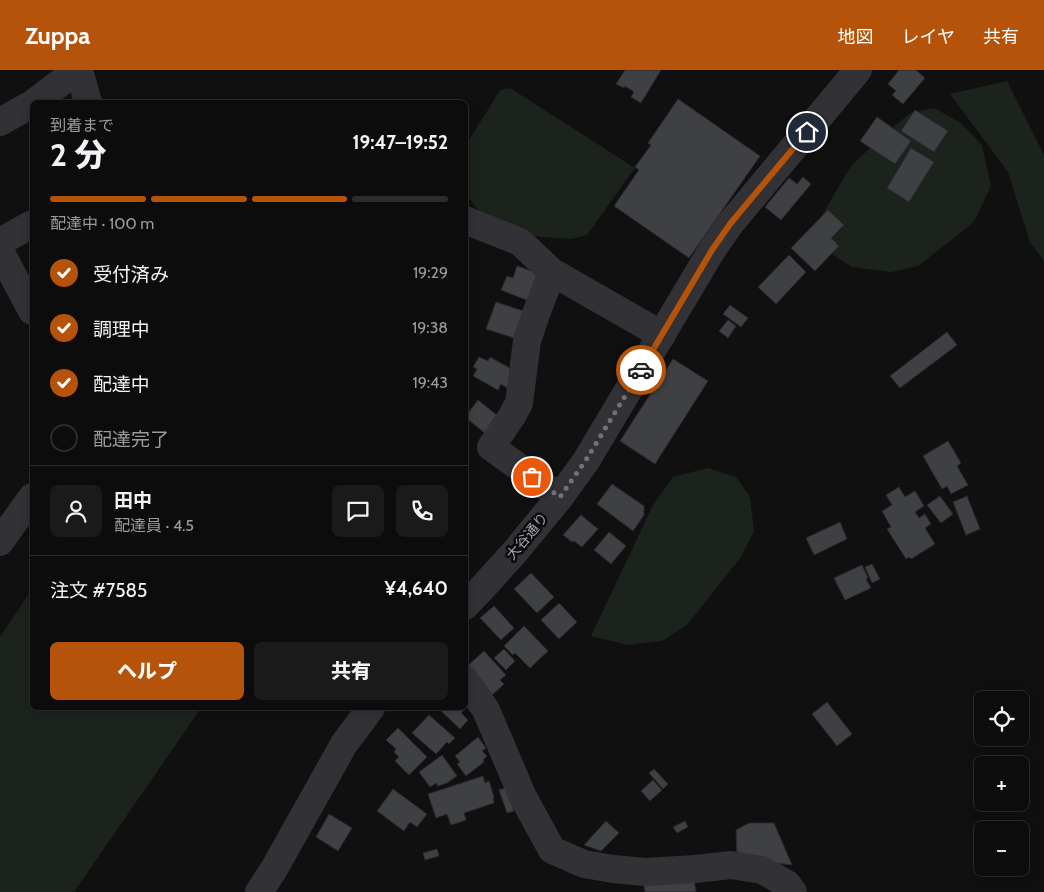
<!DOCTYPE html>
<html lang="ja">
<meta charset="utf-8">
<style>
:root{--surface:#0c0c0d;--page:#1a1a1b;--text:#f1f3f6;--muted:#9a9b9d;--line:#2c2c2e;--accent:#b45309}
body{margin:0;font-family:Cabin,"Noto Sans JP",sans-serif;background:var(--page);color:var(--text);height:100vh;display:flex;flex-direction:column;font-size:19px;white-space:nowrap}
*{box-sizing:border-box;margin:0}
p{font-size:16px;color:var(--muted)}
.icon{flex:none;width:28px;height:28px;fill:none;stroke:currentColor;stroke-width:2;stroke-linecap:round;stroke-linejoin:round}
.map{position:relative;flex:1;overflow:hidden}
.panel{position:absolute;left:30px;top:30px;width:438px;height:610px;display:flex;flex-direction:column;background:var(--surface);border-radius:8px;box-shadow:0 2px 12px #0003,0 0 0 1px var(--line)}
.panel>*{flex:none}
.tools{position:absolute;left:974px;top:621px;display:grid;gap:10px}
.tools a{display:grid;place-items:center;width:55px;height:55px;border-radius:8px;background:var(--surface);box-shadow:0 2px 12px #0003,0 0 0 1px var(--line);font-size:25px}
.pin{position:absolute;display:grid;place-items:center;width:42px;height:42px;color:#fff;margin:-21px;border:2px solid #fff;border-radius:50%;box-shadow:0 1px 5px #0007}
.courier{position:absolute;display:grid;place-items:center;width:50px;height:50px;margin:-25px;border:4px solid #b45309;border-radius:50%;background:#fff;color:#222;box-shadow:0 1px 6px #0007}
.summary em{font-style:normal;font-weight:800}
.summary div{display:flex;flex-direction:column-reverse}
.summary{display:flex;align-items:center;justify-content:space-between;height:85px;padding:0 20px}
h1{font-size:32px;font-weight:800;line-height:38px}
.bar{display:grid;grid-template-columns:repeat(4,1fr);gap:8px 5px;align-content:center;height:60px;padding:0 20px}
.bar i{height:6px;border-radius:4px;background:var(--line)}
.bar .on{background:var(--accent)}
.bar p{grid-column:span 4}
.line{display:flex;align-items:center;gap:12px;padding:0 20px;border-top:1px solid var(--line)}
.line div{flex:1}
.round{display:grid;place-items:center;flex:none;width:52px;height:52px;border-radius:8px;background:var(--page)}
ol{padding:0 20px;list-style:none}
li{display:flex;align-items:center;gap:15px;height:55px}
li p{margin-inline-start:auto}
li .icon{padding:5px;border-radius:50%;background:var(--accent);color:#fff;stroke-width:4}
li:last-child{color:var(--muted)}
li i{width:28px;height:28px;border:2px solid var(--line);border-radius:50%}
.primary-button{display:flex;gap:10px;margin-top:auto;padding:10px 20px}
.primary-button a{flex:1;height:58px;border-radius:8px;background:var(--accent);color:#fff;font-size:20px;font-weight:800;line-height:58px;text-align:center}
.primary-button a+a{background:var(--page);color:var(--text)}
header{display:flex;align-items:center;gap:30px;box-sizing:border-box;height:70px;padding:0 25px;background:var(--accent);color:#fff}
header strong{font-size:24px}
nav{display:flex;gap:28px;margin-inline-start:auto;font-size:18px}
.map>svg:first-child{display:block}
.green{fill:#1c231d}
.building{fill:#3f4044;stroke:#2a2a2d}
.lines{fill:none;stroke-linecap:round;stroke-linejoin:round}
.minor{stroke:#313136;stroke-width:28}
.done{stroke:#6e7279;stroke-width:5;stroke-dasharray:0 9}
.route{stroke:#b45309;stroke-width:6}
.labels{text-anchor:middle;stroke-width:5;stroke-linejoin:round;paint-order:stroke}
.street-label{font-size:14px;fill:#a1a6b1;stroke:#0b0b0c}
</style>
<header>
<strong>Zuppa</strong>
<nav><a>地図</a><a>レイヤ</a><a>共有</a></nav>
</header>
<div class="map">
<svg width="1044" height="822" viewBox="0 0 1044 822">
<rect width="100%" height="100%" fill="#101011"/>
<path class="green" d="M1007 11 1044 85V193L1043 189 1030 172 1008 102 950 24Z
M510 18 635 98 587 165 571 169 519 165 482 145 465 123V77L500 20Z
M934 38 961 53 982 75 991 116 974 152 918 196 891 202 852 197 821 177 817 155 833 126 852 95 881 68 910 43Z
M708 398 736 407 750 427 754 461 741 487 687 555 662 571 628 575 591 566 653 435 673 407Z
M32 519V638H201L74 822H0V567Z"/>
<path class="building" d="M625 0H661L641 33 631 27 634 22 625 16 624 18 616 14Z
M899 0H916L925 8 903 34 892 25 896 21 888 14Z
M678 29 760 86 689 188 614 136 639 100 635 97 651 75 648 73Z
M915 40 948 61 934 82 901 61Z
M877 47 911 71 895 94 860 71Z
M911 78 934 92 909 132 887 118Z
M803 107 811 114 781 150 765 137 789 108 797 114Z
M828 140 844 155 831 168 839 176 815 201 791 178Z
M789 185 806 202 776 234 758 217Z
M517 196 540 204 529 231 501 220 507 206 513 208Z
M496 232 523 241 514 268 486 259Z
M730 235 748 248 741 257 723 244Z
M728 250 736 256 728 268 719 261Z
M947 262 957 275 900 318 890 306Z
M479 287 488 291 490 287 515 301 507 318 501 314 498 320 473 306 477 299 473 297Z
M673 289 708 311 655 394 620 371Z
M478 330 499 347 486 364 465 347Z
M948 371 961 393 957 396 968 415 951 424 947 416 942 419 923 386Z
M612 414 644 436V445L633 461 597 434Z
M899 417 905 427 915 421 924 436 915 442 919 448 925 444 931 454 925 458 935 474 911 489 909 487 906 489 887 459 891 457 882 441 892 435 886 425Z
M940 426 953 444 941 453 927 435Z
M967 426 980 459 966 465 953 432Z
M581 445 598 459 582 477 574 471 572 472 563 465Z
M840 452 847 469 814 485 806 468Z
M609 462 626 476 611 494 594 480Z
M872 494 880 509 872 513 865 497Z
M862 495 868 508 866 509 871 518 845 530 834 508Z
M531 503 554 527 537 543 514 519Z
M559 533 577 552 559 569 541 550Z
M494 536 514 558 501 570 480 548Z
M524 556 548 581 530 598 515 583 513 585 504 576Z
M504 579 515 591 506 600 494 588Z
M484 581 506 605 500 610 504 614 491 626 465 598Z
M827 632 852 664 837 676 812 644Z
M440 638H463L465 639 461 643 468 650 460 659 439 639Z
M429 645 455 668 449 674 447 672 436 684 412 663Z
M398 658 427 687 409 705 395 691 399 687 394 682 396 679 386 670Z
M478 667 486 678 482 681 487 686 483 690 484 692 466 706 457 694 460 692 455 686Z
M442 685 457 706 447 713 438 716 436 713 430 717 419 702Z
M654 699 668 714 663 719 649 703Z
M483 706 485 713 489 711 494 727 493 728 494 733 464 743 466 750 451 755 447 744 436 748 428 724Z
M653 710 662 720 650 731 641 721Z
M506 718 514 741 507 743 499 720Z
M393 719 427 744 417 757 410 752 404 761 377 741Z
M329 744 352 758 338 781 316 767Z
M606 751 619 763 601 781 584 775Z
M685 751 688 757 677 763 673 757Z
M749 753H774L792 795 776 793 737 785 736 760Z
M437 779 439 786 425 790 423 783Z
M694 809 696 822H645L644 815Z"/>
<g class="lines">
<path class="minor" d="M79 0 88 32
M35 32 77 0
M0 52 32 34
M465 150 520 172 552 202 662 265
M0 172 32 154
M0 181 32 241
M552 202 536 244 527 271 519 333 512 346 491 377 560 427
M0 472 32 427
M465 536 484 516 513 484 560 427 586 391 712 180 730 154 858 0
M465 610 486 640 523 727 552 780 584 794 613 799 645 802 695 799 731 795 762 800 787 814 793 822
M259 822 274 799 344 674 371 638"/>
</g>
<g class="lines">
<path class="done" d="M532 407 560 427 586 390 641 300"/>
<path class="route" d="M641 300 712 180 730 154 807 62"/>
</g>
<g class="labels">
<g class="street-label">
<text transform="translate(527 466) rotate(-50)" y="5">大谷通り</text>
</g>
</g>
</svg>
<div class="tools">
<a><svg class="icon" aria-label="locate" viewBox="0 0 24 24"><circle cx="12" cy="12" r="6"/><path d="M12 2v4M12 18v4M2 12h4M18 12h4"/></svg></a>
<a>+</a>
<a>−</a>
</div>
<div class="pin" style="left:532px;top:407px;background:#ea580c"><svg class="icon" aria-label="bag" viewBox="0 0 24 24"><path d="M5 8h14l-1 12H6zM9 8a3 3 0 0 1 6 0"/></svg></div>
<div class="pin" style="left:807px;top:62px;background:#1f2937"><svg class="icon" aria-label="home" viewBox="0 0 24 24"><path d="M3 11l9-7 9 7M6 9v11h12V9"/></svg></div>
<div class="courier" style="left:641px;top:300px"><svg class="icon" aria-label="car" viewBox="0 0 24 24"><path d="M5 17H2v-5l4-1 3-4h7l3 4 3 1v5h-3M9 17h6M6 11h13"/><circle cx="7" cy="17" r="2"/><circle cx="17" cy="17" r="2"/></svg></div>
<section class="panel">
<div class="summary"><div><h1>2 分</h1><p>到着まで</p></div><em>19:47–19:52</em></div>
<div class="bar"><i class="on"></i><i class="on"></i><i class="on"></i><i></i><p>配達中 · 100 m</p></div>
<ol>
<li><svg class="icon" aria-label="check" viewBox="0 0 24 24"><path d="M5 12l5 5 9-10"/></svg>受付済み<p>19:29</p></li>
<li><svg class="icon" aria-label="check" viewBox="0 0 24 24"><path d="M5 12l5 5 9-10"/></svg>調理中<p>19:38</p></li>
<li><svg class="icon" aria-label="check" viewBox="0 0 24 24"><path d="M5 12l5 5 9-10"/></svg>配達中<p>19:43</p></li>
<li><i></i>配達完了</li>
</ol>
<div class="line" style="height:90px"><a class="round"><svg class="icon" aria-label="person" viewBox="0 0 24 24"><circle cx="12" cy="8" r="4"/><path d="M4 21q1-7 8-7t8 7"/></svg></a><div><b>田中</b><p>配達員 · 4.5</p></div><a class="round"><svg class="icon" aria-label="chat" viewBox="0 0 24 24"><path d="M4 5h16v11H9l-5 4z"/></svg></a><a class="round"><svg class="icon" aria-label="phone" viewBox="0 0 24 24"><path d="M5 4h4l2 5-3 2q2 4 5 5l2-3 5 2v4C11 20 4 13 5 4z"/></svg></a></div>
<div class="line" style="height:65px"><div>注文 #7585</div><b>¥4,640</b></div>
<div class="primary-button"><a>ヘルプ</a><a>共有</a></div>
</section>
</div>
